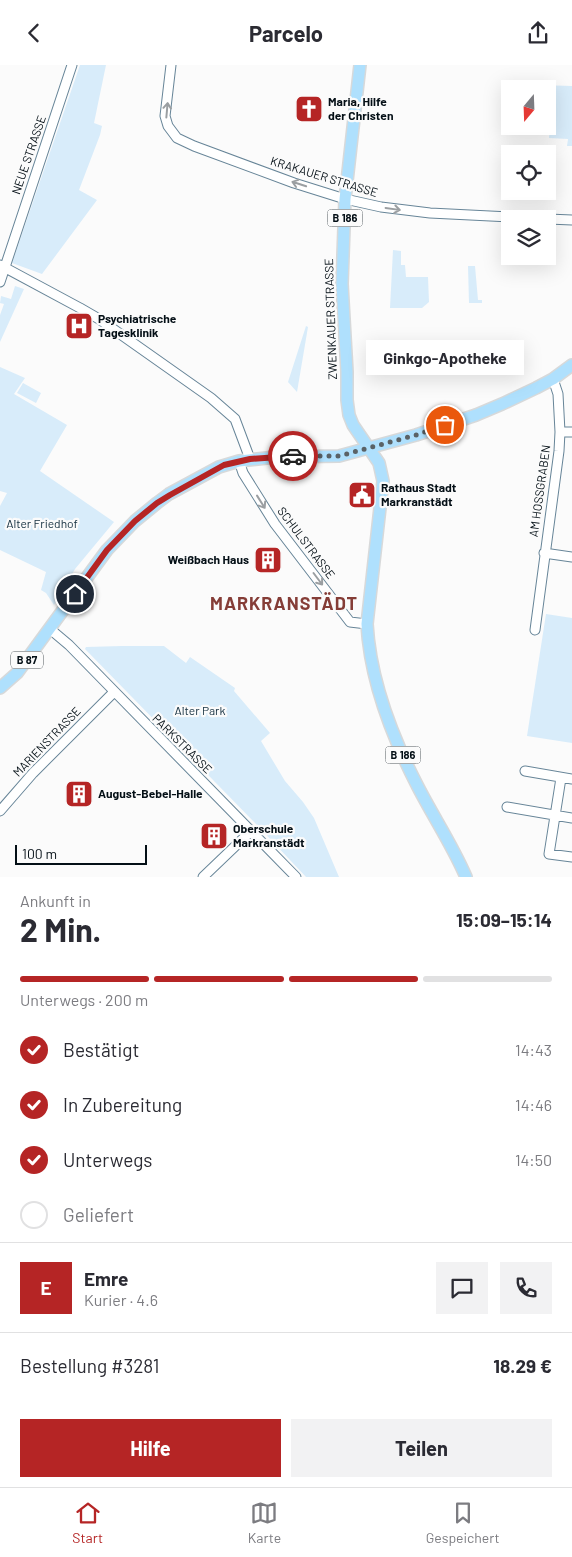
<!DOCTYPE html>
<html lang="de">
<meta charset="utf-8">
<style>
:root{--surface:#fff;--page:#f2f2f3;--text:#2b2b33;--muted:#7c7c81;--line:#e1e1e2;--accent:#b52525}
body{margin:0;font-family:Barlow,sans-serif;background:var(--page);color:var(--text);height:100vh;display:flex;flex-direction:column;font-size:19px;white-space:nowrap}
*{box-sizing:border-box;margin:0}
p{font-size:16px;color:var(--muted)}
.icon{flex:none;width:28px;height:28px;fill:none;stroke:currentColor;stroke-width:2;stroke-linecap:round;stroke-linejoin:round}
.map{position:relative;height:812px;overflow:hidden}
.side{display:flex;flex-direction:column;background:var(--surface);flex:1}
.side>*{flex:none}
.needle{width:32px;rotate:199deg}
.buttons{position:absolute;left:501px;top:15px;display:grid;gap:10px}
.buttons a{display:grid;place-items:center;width:55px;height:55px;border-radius:0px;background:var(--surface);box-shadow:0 5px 20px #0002;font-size:25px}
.scale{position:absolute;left:15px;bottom:12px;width:132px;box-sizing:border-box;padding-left:5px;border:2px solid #040f16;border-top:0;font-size:14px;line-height:18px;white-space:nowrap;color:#040f16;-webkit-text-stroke:4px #fbfbfb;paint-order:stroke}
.pin{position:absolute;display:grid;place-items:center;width:42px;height:42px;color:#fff;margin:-21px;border:2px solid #fff;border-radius:50%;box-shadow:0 1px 5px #0007}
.courier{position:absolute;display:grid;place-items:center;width:50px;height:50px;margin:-25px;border:4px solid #b52525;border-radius:50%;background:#fff;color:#222;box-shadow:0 1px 6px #0007}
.bubble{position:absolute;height:35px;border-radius:0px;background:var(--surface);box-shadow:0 5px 20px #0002;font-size:16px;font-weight:700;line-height:35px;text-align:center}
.overview em{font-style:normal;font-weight:700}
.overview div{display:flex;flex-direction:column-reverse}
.overview{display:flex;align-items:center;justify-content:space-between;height:85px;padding:0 20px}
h1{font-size:32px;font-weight:700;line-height:38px}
.bar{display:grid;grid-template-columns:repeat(4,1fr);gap:8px 5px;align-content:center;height:60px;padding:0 20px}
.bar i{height:6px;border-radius:4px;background:var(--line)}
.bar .current{background:var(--accent)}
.bar p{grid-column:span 4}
.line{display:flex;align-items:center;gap:12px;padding:0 20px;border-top:1px solid var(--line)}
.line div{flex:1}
.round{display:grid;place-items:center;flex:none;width:52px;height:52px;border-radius:0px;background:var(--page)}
ol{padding:0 20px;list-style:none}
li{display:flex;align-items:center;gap:15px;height:55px}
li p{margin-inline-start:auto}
li .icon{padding:5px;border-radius:50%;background:var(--accent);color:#fff;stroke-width:4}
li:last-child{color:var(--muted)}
li i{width:28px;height:28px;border:2px solid var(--line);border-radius:50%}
.cta{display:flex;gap:10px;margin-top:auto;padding:10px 20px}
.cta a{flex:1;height:58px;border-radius:0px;background:var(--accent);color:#fff;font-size:20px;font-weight:700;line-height:58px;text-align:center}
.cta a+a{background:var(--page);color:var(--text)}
header{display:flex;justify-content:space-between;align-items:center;height:65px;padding:0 20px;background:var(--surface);font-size:22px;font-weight:700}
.menu{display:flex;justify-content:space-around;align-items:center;height:70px;border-top:1px solid var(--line);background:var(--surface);font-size:14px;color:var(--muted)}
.menu a{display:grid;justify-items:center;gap:2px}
.menu .current{color:var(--accent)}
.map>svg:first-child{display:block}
.green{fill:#d8ecfa}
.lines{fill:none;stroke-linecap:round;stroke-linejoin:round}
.minor-casing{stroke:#678598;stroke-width:11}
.major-casing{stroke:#d7d9da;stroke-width:14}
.minor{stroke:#fff;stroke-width:9}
.major{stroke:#afe0fd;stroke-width:11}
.oneway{stroke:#9b9fa2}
.done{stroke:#5a6266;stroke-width:5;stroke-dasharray:0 9}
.route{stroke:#b52525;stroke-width:6}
.labels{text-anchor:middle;stroke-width:4.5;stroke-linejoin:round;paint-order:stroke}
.shield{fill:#fbfbfb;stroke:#4e565b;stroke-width:1}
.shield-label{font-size:11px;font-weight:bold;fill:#040f16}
.poi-label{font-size:12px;font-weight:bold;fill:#040f16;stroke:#fbfbfb;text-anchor:start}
.street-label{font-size:12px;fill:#040f16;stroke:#fbfbfb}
.park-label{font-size:12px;fill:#132e3e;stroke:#fbfbfb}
.district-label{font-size:18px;font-weight:bold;letter-spacing:1px;fill:#853d37;stroke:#fbfbfb}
</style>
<header><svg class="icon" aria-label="back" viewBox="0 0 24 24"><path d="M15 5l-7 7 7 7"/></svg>Parcelo<svg class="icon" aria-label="share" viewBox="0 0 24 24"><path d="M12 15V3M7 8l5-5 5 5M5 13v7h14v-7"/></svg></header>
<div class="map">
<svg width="572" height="812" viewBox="0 0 572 812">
<rect width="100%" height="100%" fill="#fbfbfb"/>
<path class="green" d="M80 0H106L94 58 102 61 100 70 79 125 97 135 42 209 12 198Z
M539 20 572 21V81H567L568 74 549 73 552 32 548 31V24H539Z
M393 185 401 186V200H405L406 212H428L429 237 422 243H390Z
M468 201H475L478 235H482V238H469Z
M15 221 24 224 0 277V250L4 239 0 238 1 231 11 234Z
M306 261 308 262 297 327 288 317Z
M0 302 25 313 14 329 67 360 40 406 114 457 75 504 54 540 46 528 41 525 46 507 0 485V441L7 428 0 426Z
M23 318 41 328 36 338 17 328Z
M546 549 572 553V678L527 671Z
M122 581H164L186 598 190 592 235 623 234 626 270 668 261 676 285 716 303 737 314 753 339 812H306L257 760 85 584 86 582Z"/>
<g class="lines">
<defs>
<path id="minor" d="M171 0 165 51 168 61 177 73 194 81 294 118 345 134 381 142 430 148 547 154
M548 154 572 155
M0 200 80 243 99 254 211 333 235 354 250 394
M0 217 72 0
M560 367H572
M239 396 243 408 275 459 350 557 367 559
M544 488 572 492
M50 564 69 580 296 812
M535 565 559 386 560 367 558 329 553 314
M525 706 572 714
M561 713 549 789 572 792
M507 742 572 753
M0 746 33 708 114 627
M203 812 250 767"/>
<path id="major" d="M360 0 345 134 342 219 347 307V335L349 350 353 360 379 398 383 416 367 559C370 614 391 669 416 718 432 750 452 779 466 812
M0 623 17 608 107 485 135 456 157 438 169 429 219 402 239 396 276 392 339 391 416 370 476 350 502 339 536 323 553 314 572 300"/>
</defs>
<use href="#minor" class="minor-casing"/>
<use href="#major" class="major-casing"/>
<use href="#minor" class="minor"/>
<use href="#major" class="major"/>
</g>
<defs><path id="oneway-shaft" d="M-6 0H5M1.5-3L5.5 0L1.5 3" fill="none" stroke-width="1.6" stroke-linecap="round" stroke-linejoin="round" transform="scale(1.25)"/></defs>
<g class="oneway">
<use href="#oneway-shaft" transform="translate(167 45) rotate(-85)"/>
<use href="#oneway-shaft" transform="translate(299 119) rotate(-162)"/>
<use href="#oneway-shaft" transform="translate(393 144) rotate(8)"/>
<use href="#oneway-shaft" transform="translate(261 437) rotate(58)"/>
<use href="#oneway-shaft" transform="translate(318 514) rotate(53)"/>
</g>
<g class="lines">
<path class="done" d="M293 391H339L416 370 445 360"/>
<path class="route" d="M75 529 107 485 135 456 157 438 170 430 224 400 250 394 293 391"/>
</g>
<defs>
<symbol id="church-square" viewBox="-11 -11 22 22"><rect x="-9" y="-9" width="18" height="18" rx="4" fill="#b52525" stroke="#fbfbfb"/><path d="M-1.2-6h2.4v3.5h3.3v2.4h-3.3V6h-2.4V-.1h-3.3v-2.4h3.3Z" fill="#fff"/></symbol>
<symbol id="hospital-square" viewBox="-11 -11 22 22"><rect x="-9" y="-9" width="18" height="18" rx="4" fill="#b52525" stroke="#fbfbfb"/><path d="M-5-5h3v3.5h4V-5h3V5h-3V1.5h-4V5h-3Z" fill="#fff"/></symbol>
<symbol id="civic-square" viewBox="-11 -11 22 22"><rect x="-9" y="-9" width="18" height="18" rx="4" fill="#b52525" stroke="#fbfbfb"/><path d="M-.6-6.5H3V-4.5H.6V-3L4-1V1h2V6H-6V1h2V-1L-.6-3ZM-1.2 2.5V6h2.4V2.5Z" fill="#fff"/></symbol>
<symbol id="building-square" viewBox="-11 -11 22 22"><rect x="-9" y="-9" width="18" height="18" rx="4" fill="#b52525" stroke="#fbfbfb"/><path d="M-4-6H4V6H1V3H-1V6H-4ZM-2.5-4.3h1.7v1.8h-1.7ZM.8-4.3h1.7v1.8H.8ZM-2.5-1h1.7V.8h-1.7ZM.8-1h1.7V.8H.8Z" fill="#fff"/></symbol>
</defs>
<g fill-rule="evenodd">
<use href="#church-square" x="293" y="28" width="32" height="32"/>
<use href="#hospital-square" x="63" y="245" width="32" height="32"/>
<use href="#civic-square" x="346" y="414" width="32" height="32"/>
<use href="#building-square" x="252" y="479" width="32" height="32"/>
<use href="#building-square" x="63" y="713" width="32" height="32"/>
<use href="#building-square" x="198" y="755" width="32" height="32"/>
</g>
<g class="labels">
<g class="shield">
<rect x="327.5" y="144.5" width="35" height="17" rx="4"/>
<rect x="11" y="586.5" width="32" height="17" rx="4"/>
<rect x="385.5" y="681.5" width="35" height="17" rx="4"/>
</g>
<g class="shield-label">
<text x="345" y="157">B 186</text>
<text x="27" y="599">B 87</text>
<text x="403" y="694">B 186</text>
</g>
<g class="poi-label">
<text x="328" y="41">Maria, Hilfe<tspan x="328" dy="14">der Christen</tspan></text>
<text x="98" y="258">Psychiatrische<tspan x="98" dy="14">Tagesklinik</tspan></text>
<text x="381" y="427">Rathaus Stadt<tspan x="381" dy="14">Markranstädt</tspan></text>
<text x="249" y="499" text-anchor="end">Weißbach Haus</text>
<text x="98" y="733">August-Bebel-Halle</text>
<text x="233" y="768">Oberschule<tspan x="233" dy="14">Markranstädt</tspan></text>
</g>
<g class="street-label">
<text transform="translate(29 90) rotate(-71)" y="4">NEUE STRASSE</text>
<text transform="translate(324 112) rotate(17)" y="4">KRAKAUER STRASSE</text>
<text transform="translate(331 254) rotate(-92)" y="4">ZWENKAUER STRASSE</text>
<text transform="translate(540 426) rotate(-82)" y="4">AM HOSSGRABEN</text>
<text transform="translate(306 478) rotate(53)" y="4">SCHULSTRASSE</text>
<text transform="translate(47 677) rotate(-46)" y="4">MARIENSTRASSE</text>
<text transform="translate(182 679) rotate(45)" y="4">PARKSTRASSE</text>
</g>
<g class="park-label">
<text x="42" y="463">Alter Friedhof</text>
<text x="200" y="650">Alter Park</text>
</g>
<g class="district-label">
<text x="284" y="545">MARKRANSTÄDT</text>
</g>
</g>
</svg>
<div class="buttons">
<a><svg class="needle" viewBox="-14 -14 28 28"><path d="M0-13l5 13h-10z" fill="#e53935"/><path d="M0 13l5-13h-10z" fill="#7c7c81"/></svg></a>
<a><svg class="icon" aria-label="locate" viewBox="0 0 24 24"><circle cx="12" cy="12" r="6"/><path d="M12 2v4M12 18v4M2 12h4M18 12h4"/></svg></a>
<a><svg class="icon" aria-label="layers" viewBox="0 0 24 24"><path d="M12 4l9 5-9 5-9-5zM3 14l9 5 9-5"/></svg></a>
</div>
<div class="scale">100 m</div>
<div class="pin" style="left:445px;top:360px;background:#ea580c"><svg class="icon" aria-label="bag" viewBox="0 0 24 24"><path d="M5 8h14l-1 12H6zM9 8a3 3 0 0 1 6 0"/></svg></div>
<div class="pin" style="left:75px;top:529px;background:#1f2937"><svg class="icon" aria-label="home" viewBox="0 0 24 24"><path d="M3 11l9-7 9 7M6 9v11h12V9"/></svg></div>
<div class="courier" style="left:293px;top:391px"><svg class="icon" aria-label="car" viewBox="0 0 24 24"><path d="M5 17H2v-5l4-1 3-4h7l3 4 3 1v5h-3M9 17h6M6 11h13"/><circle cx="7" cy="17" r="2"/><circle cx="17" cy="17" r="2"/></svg></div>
<div class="bubble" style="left:366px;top:275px;width:158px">Ginkgo-Apotheke</div>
</div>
<section class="side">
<div class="overview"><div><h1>2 Min.</h1><p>Ankunft in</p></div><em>15:09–15:14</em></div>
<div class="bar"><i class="current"></i><i class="current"></i><i class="current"></i><i></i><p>Unterwegs · 200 m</p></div>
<ol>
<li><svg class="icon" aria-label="check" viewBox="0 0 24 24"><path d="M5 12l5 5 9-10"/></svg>Bestätigt<p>14:43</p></li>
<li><svg class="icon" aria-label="check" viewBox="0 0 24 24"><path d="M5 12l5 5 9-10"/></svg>In Zubereitung<p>14:46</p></li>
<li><svg class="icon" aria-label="check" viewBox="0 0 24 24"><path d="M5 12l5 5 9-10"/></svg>Unterwegs<p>14:50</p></li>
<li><i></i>Geliefert</li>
</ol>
<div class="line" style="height:90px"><b class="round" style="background:var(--accent);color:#fff">E</b><div><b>Emre</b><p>Kurier · 4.6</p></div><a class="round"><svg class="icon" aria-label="chat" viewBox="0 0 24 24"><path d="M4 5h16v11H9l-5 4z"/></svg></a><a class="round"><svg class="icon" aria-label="phone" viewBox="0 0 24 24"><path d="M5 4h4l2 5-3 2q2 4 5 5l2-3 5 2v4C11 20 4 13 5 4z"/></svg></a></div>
<div class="line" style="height:65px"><div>Bestellung #3281</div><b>18.29 €</b></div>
<div class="cta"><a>Hilfe</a><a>Teilen</a></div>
</section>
<nav class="menu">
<a class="current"><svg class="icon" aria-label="home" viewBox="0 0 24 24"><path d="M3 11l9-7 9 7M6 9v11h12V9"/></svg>Start</a>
<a><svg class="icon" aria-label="map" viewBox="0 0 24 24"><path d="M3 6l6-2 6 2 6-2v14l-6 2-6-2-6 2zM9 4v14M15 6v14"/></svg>Karte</a>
<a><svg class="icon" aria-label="saved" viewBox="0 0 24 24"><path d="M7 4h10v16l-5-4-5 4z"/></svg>Gespeichert</a>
</nav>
